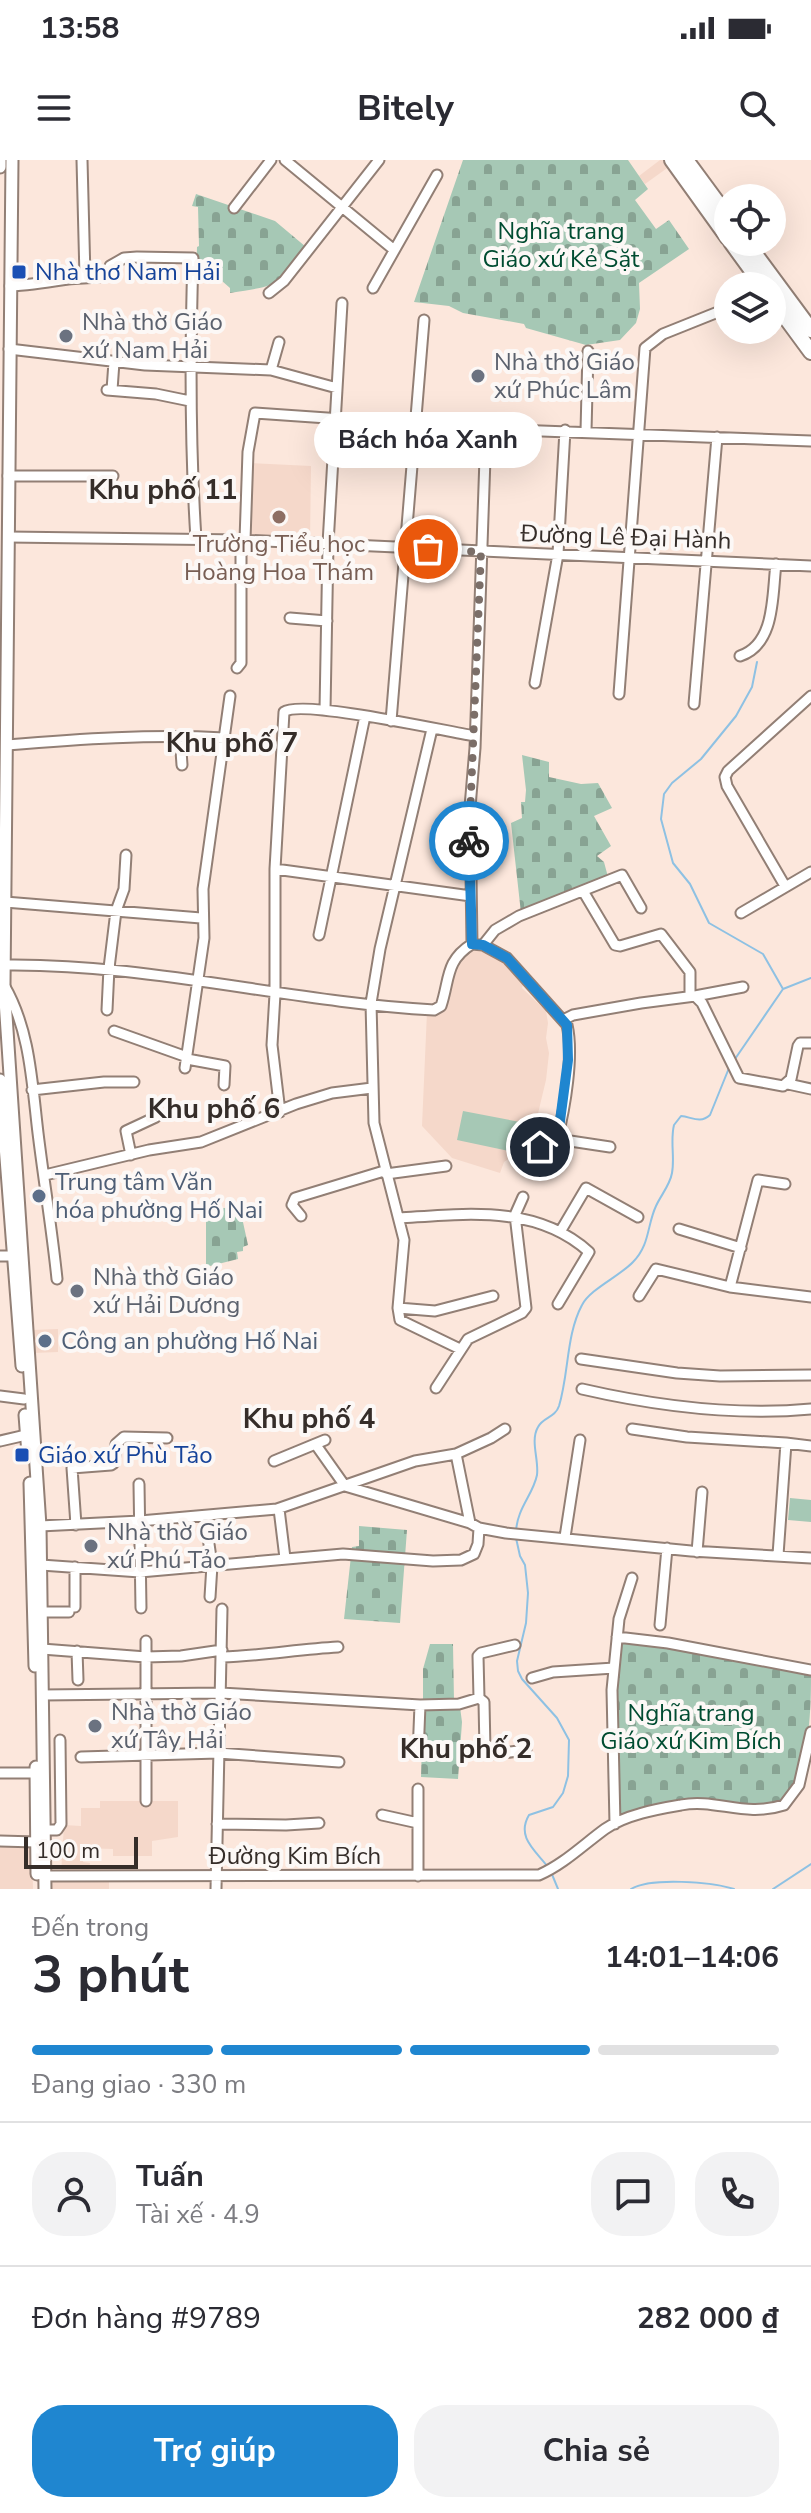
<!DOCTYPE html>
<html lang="vi">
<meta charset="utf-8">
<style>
:root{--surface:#fff;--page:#f2f2f3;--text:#2b2b33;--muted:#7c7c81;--line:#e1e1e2;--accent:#1f86d0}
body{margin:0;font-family:"Nunito Sans",sans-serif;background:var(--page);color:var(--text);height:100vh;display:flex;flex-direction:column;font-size:30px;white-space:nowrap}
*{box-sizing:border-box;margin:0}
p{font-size:26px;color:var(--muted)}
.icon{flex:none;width:44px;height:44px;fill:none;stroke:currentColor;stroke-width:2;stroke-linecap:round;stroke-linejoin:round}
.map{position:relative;height:1729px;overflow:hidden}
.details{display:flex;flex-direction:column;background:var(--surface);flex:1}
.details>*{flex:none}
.fabs{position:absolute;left:714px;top:24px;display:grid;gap:16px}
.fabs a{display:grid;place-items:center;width:72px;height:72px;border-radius:50%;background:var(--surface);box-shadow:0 8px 32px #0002;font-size:40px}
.scale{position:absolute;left:24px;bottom:20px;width:114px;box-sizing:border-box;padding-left:8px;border:4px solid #352d29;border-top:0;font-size:22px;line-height:28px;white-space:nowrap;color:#352d29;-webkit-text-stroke:6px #fcf8f6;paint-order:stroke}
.pin{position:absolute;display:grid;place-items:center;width:68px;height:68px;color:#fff;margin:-34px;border:4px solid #fff;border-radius:50%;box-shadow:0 2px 8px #0007}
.courier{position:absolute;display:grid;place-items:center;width:80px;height:80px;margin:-40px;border:6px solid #1f86d0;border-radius:50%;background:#fff;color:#222;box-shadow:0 2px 10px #0007}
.bubble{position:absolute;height:56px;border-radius:28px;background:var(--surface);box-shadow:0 8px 32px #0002;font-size:26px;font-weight:700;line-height:56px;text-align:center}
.head em{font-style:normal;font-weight:700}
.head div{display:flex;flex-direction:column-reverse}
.head{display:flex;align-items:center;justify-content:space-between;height:136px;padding:0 32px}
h1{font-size:52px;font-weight:700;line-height:60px}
.bar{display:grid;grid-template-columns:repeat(4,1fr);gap:12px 8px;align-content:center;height:96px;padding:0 32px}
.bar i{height:10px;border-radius:6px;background:var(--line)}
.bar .selected{background:var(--accent)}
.bar p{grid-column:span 4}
.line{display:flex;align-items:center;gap:20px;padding:0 32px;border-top:2px solid var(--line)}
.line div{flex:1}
.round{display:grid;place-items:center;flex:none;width:84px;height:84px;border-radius:32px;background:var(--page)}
.cta{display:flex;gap:16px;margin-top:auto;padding:16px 32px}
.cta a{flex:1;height:92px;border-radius:32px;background:var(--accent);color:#fff;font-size:32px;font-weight:700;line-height:92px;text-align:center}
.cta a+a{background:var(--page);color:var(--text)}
.status{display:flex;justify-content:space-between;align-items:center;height:56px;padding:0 40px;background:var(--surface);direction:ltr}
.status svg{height:22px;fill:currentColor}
header{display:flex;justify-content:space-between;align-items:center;height:104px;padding:0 32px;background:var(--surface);font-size:36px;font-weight:700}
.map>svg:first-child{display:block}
.built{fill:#f5d8ca}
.cemetery{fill:url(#cemetery-stones)}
.pitch{fill:#a6c8b5}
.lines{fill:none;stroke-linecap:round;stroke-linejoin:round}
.stream{stroke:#8ec1e3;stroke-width:2}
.minor-casing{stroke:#927f75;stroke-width:13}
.major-casing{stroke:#927f75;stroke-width:15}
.highway-casing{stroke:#927f75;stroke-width:18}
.minor{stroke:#fff;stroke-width:9}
.major{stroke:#fff;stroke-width:11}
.highway{stroke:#fff;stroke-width:14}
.done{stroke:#7b6e68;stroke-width:8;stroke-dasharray:0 14.4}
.route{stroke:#1f86d0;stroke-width:10}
.transit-dot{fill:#1a4fb4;stroke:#fcf8f6;stroke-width:3}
.worship-dot{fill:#6b7280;stroke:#fcf8f6;stroke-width:3}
.education-dot{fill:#8d6e63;stroke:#fcf8f6;stroke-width:3}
.service-dot{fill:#5c6f8a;stroke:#fcf8f6;stroke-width:3}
.labels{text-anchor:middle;stroke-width:8;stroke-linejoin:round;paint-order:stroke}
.park-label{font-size:24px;fill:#004c31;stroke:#fcf8f6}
.transit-label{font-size:24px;fill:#164399;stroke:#fcf8f6;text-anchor:start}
.worship-label{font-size:24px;fill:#5b616d;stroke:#fcf8f6;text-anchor:start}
.street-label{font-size:24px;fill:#352d29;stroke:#fcf8f6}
.education-label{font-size:24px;fill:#785e54;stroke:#fcf8f6}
.service-label{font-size:24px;fill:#4e5e75;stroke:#fcf8f6;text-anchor:start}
.quarter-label{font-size:28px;font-weight:bold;fill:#352d29;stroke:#fcf8f6}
</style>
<div class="status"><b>13:58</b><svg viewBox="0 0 49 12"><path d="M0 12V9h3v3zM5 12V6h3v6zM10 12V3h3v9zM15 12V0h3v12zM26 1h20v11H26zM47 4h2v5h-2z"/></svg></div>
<header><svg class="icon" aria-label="menu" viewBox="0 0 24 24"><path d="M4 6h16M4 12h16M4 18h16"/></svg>Bitely<svg class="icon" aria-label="search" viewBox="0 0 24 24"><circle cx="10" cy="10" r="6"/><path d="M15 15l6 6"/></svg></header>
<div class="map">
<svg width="811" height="1729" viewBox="0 0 811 1729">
<defs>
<pattern id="cemetery-stones" width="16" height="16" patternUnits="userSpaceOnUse" patternTransform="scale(2)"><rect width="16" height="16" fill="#a6c8b5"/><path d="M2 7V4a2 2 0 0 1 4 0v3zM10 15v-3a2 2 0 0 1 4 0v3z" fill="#88a393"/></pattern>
</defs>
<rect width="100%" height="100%" fill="#fce7dc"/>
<path class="built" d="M660 0H666L670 6 645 24 639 16Z
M250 303 311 306 310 381 247 377Z
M407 391 434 392 433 416 405 415Z
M472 787 483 788 505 800 524 822 522 828 546 851 548 863 546 878 549 893 546 920 535 966 524 989 504 1002 500 1013 452 998 422 966 427 852H435L453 808Z
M58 1169V1192L33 1193 32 1170Z
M100 1641H178V1677L152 1681V1696H113V1689L84 1688 83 1702 90 1703 89 1714H61L64 1665 81 1666V1648H100Z
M0 1683 32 1684 33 1729H0Z
M49 1719H109V1729H50Z"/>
<path class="cemetery" d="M463 0H628L648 29 635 40 656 69 669 60 689 89 639 123 640 149 636 163 620 180 586 185 526 168 524 164 463 153 449 146 414 142Z
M196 34 275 61 306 87C276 128 280 125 230 133V128L222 121H196L197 87 199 86 198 47 192 46Z
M522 595 549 602V617L581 624 598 623 612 648 594 656 611 686 597 696 604 702 608 717 521 753 511 663 522 658 521 642H525L526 630Z
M239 1044 248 1085 243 1087V1091L237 1092 238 1099 206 1107V1053Z
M359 1366 407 1370 400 1463 344 1459 352 1387 359 1386Z
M620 1479 811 1513C811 1549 811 1643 764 1648 739 1650 714 1638 690 1641 666 1644 641 1654 617 1660L615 1529Z
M430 1484H453L454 1541 423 1542V1509Z
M423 1547H460L462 1562 458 1619 421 1617Z"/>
<path class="pitch" d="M463 951 520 962 514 992 457 980Z
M790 1338 811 1340V1362L788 1360Z"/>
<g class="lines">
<path class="stream" d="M783 829 811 818
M735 899 783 829 763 794 709 763 690 724 673 703 661 659 664 634 672 623 701 599 736 556 752 527 757 502
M516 1372C517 1348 533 1335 537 1315 539 1299 530 1281 538 1267 543 1257 555 1258 559 1246 569 1213 566 1175 582 1145 590 1129 620 1116 633 1102 650 1085 647 1065 656 1046 661 1035 670 1025 672 1013 675 997 670 981 674 965L681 956C692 957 700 964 710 955L729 908
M516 1378 520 1396 525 1405 528 1433 526 1463 517 1501 518 1511 522 1519 557 1558 569 1580 568 1616 563 1633 553 1647 529 1655C516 1677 535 1690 548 1707
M551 1712 558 1729
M631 1729C651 1717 712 1722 734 1729
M773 1729 811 1704"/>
<defs>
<path id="minor" d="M82 0 85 117
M285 0 393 89
M234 48 271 0
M10 126C31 125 49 122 68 119 81 117 95 119 107 115L110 106 124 98 137 97 193 98C190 192 190 286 196 379
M373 128 437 15
M269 133 284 121 379 0
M9 189 145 205 271 210 337 228
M271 210 279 182
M107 230 156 234 190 241
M112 230 114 202
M586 271 588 191
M8 316H113
M8 377 241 380 811 406
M245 380 248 292 255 253 486 269 811 281
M290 458 327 461
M740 496C776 484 772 434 776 404
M237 508 241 503V380
M535 523 558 394 565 270
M619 534 645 188 663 174 728 148
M694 544 717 277
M325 550 328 384 342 143
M391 561 424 160
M432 569 380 789 371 843 374 963 404 1080 398 1148 435 1151 493 1136
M180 576 182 605
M7 585C79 579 152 574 224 578
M275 709 471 736
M785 726 727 626 725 617 728 611 811 536
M583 731 615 785 620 786 661 774 690 812V836
M5 742 201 758
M741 753 811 712
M319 775 365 556
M472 784 470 647 475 588 486 269
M483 785 495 770 519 756 622 715 641 748
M4 805C148 803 289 842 434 850L441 846C450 819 445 801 472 784L483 785 507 798 567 865C574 895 565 948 557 979L610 987
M4 825C30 869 32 923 38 973 44 1022 52 1070 57 1119
M695 836 743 827
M107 850 109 808 116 751 124 729 126 695
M563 860 573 855 641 843 695 836 702 843 739 918 783 926 791 919 798 886 800 883H811
M114 871 187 897
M187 899 225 906 224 925
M185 908 204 778 203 729 230 536
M788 924 811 929
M32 930 104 922H134
M280 952 272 885 275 834V709L284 552C301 539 445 571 475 576
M540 987 544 976 557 979
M131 995 126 971 156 957
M386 1014 446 1006
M45 1015 149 990 201 982 296 944 332 933 372 928
M785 1024 758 1020 730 1127 811 1137
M301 1056 292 1045 295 1038 384 1011
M399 1058C465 1054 536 1044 589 1092L558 1144
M679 1069 741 1088
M560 1072 586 1028 638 1057
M0 1096H13
M639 1136 656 1109 730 1127
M398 1148 400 1160 460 1189
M581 1199 677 1213 720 1216 811 1215
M436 1228 468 1179 522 1153 526 1148 515 1055 523 1037
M582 1229C656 1246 735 1256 811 1249
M0 1236 24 1239
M632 1269 687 1277 786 1283
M0 1281 26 1275
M456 1294 470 1363
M274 1301 325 1280
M139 1324 141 1448
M279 1349 285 1398
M205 1356 212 1405 210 1437
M76 1365 72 1308 111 1305 114 1303 116 1284 124 1277 167 1278
M40 1366 140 1361 277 1349 415 1301 456 1294 491 1278 505 1269
M479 1368 506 1373 691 1391 811 1398
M565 1377 580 1280
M697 1392 702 1332
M778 1395 786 1283 811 1286
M41 1405 140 1412 343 1394 433 1401 461 1400 474 1394 478 1384 479 1368 470 1363 345 1326 316 1285
M75 1447V1407
M42 1452H69
M660 1465 667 1388
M617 1477 668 1483 811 1510
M42 1489 146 1497 181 1496 222 1490
M77 1491 78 1520
M222 1497C262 1496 299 1489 338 1487
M532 1518 553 1512 614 1508
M43 1535 221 1533 420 1545 459 1544 479 1538 484 1542 485 1590 495 1594 526 1590
M479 1538 478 1496 481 1493 515 1485
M418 1595 420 1545
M81 1597 218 1593 339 1602
M0 1613H36
M146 1641V1481
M382 1655 418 1663
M217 1664 286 1665 319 1663
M615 1664 612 1530 619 1459 632 1418
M44 1670H57L61 1664 60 1580
M0 1681 36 1682
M45 1716 539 1715C564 1704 583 1685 605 1669 625 1655 657 1649 681 1645 716 1638 744 1658 784 1645L799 1625 811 1572
M418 1716V1629
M216 1729 222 1449"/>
<path id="major" d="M12 0 4 825 40 1366 45 1729
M0 7V0
M0 920 22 1206
M25 1255 28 1294
M30 1323 35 1506
M36 1607 37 1714"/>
<path id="highway" d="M672 0 728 78
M686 0 728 57
M731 82 763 126
M746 82 811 170
M772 139 811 192"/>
</defs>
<use href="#minor" class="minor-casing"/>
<use href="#major" class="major-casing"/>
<use href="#highway" class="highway-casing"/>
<use href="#minor" class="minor"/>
<use href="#major" class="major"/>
<use href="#highway" class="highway"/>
</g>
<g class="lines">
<path class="done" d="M428 389 481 392 469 681"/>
<path class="route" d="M469 681 472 784 483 785 507 798 567 865 568 900 558 976 557 979 544 976 540 987"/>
</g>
<g class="transit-dot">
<rect x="11" y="104" width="16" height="16" rx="4"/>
<rect x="14" y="1287" width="16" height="16" rx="4"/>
</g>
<g class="worship-dot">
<circle cx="66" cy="176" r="8"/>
<circle cx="478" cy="216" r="8"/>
<circle cx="77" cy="1131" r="8"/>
<circle cx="91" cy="1386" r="8"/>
<circle cx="95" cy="1566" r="8"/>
</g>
<circle class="education-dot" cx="279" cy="357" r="8"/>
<g class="service-dot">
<circle cx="39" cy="1036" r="8"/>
<circle cx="45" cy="1181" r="8"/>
</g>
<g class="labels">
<g class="park-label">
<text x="561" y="79">Nghĩa trang<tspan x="561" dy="28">Giáo xứ Kẻ Sặt</tspan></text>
<text x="691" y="1561">Nghĩa trang<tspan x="691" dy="28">Giáo xứ Kim Bích</tspan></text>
</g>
<g class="transit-label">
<text x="35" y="120">Nhà thơ Nam Hải</text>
<text x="38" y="1303">Giáo xứ Phù Tảo</text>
</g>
<g class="worship-label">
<text x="82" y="170">Nhà thờ Giáo<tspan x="82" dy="28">xứ Nam Hải</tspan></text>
<text x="494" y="210">Nhà thờ Giáo<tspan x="494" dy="28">xứ Phúc Lâm</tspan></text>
<text x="93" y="1125">Nhà thờ Giáo<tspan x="93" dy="28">xứ Hải Dương</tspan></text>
<text x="107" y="1380">Nhà thờ Giáo<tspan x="107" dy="28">xứ Phú Tảo</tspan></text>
<text x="111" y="1560">Nhà thờ Giáo<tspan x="111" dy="28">xứ Tây Hải</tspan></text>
</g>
<g class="street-label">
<text transform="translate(626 377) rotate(2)" y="8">Đường Lê Đại Hành</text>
<text x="295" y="1704">Đường Kim Bích</text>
</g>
<g class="education-label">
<text x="279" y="392">Trường Tiểu học<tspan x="279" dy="28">Hoàng Hoa Thám</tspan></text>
</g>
<g class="service-label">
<text x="55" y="1030">Trung tâm Văn<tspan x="55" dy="28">hóa phường Hố Nai</tspan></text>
<text x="61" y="1189">Công an phường Hố Nai</text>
</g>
<g class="quarter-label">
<text x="163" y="339">Khu phố 11</text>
<text x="232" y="592">Khu phố 7</text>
<text x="214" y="958">Khu phố 6</text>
<text x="309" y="1268">Khu phố 4</text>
<text x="466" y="1598">Khu phố 2</text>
</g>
</g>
</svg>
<div class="fabs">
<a><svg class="icon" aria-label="locate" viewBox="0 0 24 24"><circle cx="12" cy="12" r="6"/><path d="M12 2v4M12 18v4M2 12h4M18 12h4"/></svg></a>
<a><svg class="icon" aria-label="layers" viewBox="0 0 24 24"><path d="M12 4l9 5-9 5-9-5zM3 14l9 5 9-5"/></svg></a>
</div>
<div class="scale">100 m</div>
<div class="pin" style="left:428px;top:389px;background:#ea580c"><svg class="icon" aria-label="bag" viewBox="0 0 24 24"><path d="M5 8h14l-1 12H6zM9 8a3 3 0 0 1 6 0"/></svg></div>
<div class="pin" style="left:540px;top:987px;background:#1f2937"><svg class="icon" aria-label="home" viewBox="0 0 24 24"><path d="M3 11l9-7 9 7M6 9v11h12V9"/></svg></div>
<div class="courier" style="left:469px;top:681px"><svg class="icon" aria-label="bike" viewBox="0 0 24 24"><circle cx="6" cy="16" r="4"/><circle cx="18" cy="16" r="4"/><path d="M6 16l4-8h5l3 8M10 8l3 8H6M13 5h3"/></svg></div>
<div class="bubble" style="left:314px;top:252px;width:228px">Bách hóa Xanh</div>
</div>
<section class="details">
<div class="head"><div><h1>3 phút</h1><p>Đến trong</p></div><em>14:01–14:06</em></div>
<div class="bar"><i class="selected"></i><i class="selected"></i><i class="selected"></i><i></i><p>Đang giao · 330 m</p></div>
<div class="line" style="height:144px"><a class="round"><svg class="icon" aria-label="person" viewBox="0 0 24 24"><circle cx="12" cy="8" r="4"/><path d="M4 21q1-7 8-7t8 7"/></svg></a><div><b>Tuấn</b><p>Tài xế · 4.9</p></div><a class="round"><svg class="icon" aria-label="chat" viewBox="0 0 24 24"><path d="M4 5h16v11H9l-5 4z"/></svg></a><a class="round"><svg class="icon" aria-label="phone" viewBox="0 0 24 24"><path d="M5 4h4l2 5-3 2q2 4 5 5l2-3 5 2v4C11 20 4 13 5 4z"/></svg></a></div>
<div class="line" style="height:104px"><div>Đơn hàng #9789</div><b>282 000 ₫</b></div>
<div class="cta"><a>Trợ giúp</a><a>Chia sẻ</a></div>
</section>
